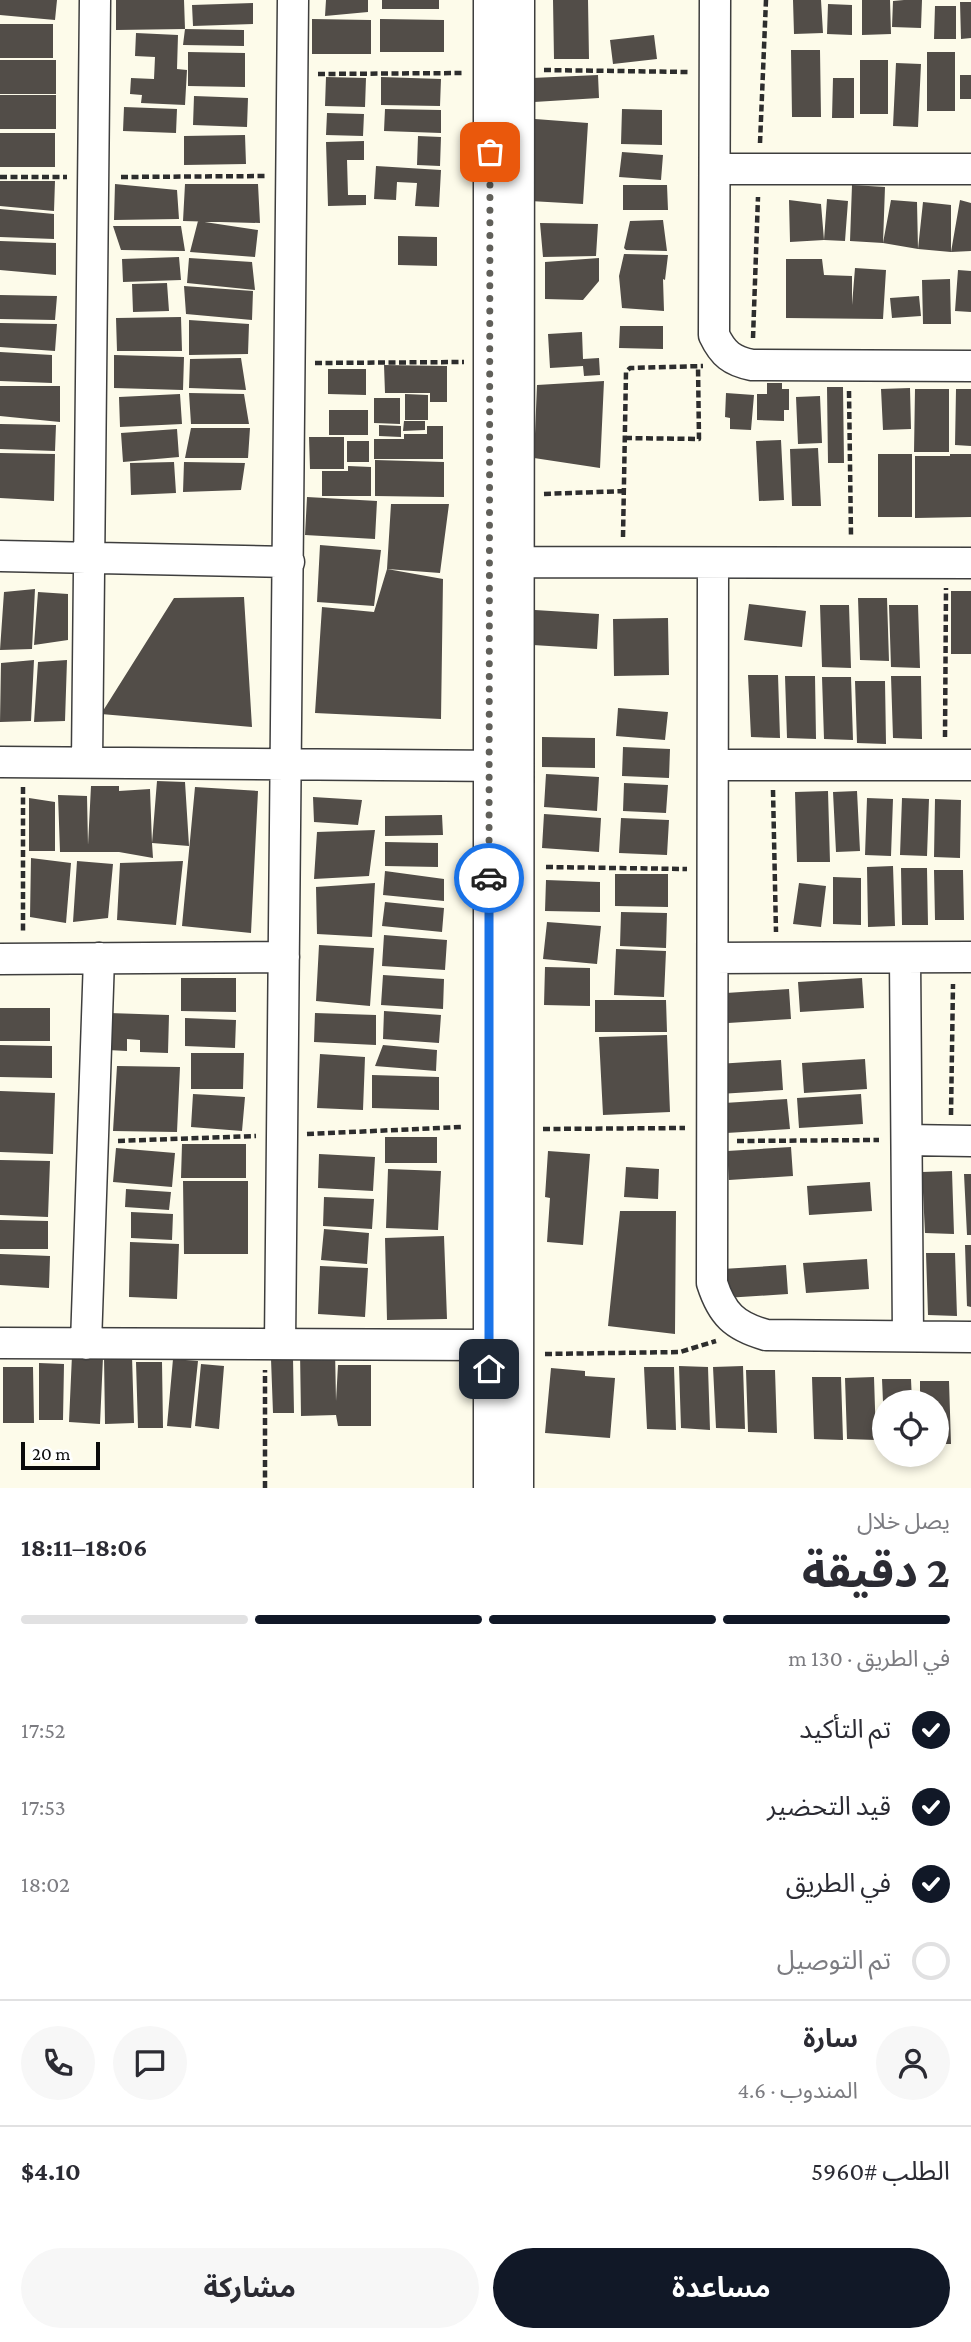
<!DOCTYPE html>
<html lang="ar">
<meta charset="utf-8">
<style>
:root{--surface:#fff;--page:#f7f7f7;--text:#2b2b33;--muted:#7c7c81;--line:#e1e1e2;--accent:#111827}
body{margin:0;font-family:"Crimson Pro","Noto Sans Arabic",serif;background:var(--page);color:var(--text);direction:rtl;height:100vh;display:flex;flex-direction:column;font-size:26px;white-space:nowrap}
*{box-sizing:border-box;margin:0}
p{font-size:23px;color:var(--muted)}
.icon{flex:none;width:38px;height:38px;fill:none;stroke:currentColor;stroke-width:2;stroke-linecap:round;stroke-linejoin:round}
.map{position:relative;height:1488px;overflow:hidden;direction:ltr}
.details{display:flex;flex-direction:column;background:var(--surface);flex:1}
.details>*{flex:none}
.buttons{position:absolute;left:872px;top:1390px;display:grid;gap:14px}
.buttons a{display:grid;place-items:center;width:77px;height:77px;border-radius:50%;background:var(--surface);box-shadow:0 4px 10px #0003;font-size:35px}
.scale{position:absolute;left:21px;bottom:18px;width:79px;box-sizing:border-box;padding-left:7px;border:4px solid #0b0b0b;border-top:0;font-size:19px;line-height:24px;white-space:nowrap;color:#0b0b0b;-webkit-text-stroke:5px #fff;paint-order:stroke}
.pin{position:absolute;display:grid;place-items:center;width:60px;height:60px;color:#fff;margin:-30px;border-radius:14px;box-shadow:0 4px 10px #0006}
.courier{position:absolute;display:grid;place-items:center;width:70px;height:70px;margin:-35px;border:5px solid #1a73e8;border-radius:50%;background:#fff;color:#222;box-shadow:0 2px 9px #0007}
.summary em{font-style:normal;font-weight:700}
.summary div{display:flex;flex-direction:column-reverse}
.summary{display:flex;align-items:center;justify-content:space-between;height:119px;padding:0 21px}
h1{font-size:46px;font-weight:700;line-height:52px}
.bar{display:grid;grid-template-columns:repeat(4,1fr);gap:10px 7px;align-content:center;height:84px;padding:0 21px}
.bar i{height:9px;border-radius:5px;background:var(--line)}
.bar .active{background:var(--accent)}
.bar p{grid-column:span 4}
.line{display:flex;align-items:center;gap:18px;padding:0 21px;border-top:2px solid var(--line)}
.line div{flex:1}
.round{display:grid;place-items:center;flex:none;width:74px;height:74px;border-radius:37px;background:var(--page)}
ol{padding:0 21px;list-style:none}
li{display:flex;align-items:center;gap:21px;height:77px}
li p{margin-inline-start:auto}
li .icon{padding:7px;border-radius:50%;background:var(--accent);color:#fff;stroke-width:4}
li:last-child{color:var(--muted)}
li i{width:38px;height:38px;border:4px solid var(--line);border-radius:50%}
.button{display:flex;gap:14px;margin-top:auto;padding:14px 21px}
.button a{flex:1;height:80px;border-radius:42px;background:var(--accent);color:#fff;font-size:28px;font-weight:700;line-height:80px;text-align:center}
.button a+a{background:var(--page);color:var(--text)}
.map>svg:first-child{display:block}
.building{fill:#524d48}
.lines{fill:none;stroke-linecap:round;stroke-linejoin:round}
.minor-casing{stroke:#3e3e3e;stroke-width:33}
.path{stroke:#2d2d2d;stroke-width:4.5;stroke-dasharray:7 3.5;stroke-linecap:butt}
.minor{stroke:#fff;stroke-width:30}
.done{stroke:#605f59;stroke-width:7;stroke-dasharray:0 12.6}
.route{stroke:#1a73e8;stroke-width:9}
</style>
<div class="map">
<svg width="971" height="1488" viewBox="0 0 971 1488">
<rect width="100%" height="100%" fill="#fdfbea"/>
<path class="building" d="M0 0H57L55 20 0 15Z
M116 0H184L185 29 244 30V46L183 45 185 29 116 30Z
M326 0H368V12L325 16Z
M382 0H439V9H382Z
M553 0H588L589 59H554Z
M793 0H821L823 33 794 34Z
M862 0H890L891 34 862 35Z
M904 0H922L921 28 892 27 893 1Z
M960 2H971V38L961 39Z
M253 3V24L193 26 192 5Z
M828 4 852 5V35L827 34Z
M935 6H956V39H934Z
M312 19 371 20V54H312Z
M380 19 444 20V52H380Z
M0 24H53V58H0Z
M136 33 178 35 177 69 187 70 185 105 141 103 142 95 130 94 131 78 154 79 155 57 135 56Z
M654 35 657 59 613 64 610 40Z
M791 50H820L821 117H792Z
M188 52 245 53V87L188 86Z
M927 52H955V111H927Z
M0 60H56V94H0Z
M860 60H888V114H860Z
M896 63 921 64 918 127 893 126Z
M598 75 599 98 534 102 532 78Z
M960 75H971V99H960Z
M326 77 366 78 365 107 325 106Z
M381 77 441 79 440 106 381 105Z
M833 78H854V118H832Z
M0 95H56V129H0Z
M194 96 248 98 247 127 193 125Z
M124 107 177 109 176 133 123 131Z
M385 109 441 110V133L384 131Z
M622 109 662 110V145L621 144Z
M327 113 364 114 363 136 326 135Z
M535 119 588 123 583 204 530 201Z
M0 133H55V167H0Z
M245 135 246 164 184 165V136Z
M418 136 441 137 440 166 417 165Z
M364 141V160H347L348 195H366V205L328 206 326 142Z
M622 152 663 155 661 180 619 177Z
M376 166 441 170 439 207 415 206 417 183 397 182 396 200 374 199Z
M0 181H55L54 211 0 206Z
M115 184 177 190 179 219 114 220Z
M185 184H258L260 223 183 221Z
M623 185H667L668 210H623Z
M852 185 885 187 883 243 850 241Z
M827 199 848 201 845 241 824 240 790 242 789 200 821 204 824 240Z
M891 200 917 202 918 249 883 243Z
M960 200 971 203V251L951 252 918 249 923 202 951 205V252Z
M0 209 54 214V239L0 237Z
M663 220 667 251 626 250 624 248 630 221Z
M198 221 258 230 255 257 190 252Z
M540 223 598 224 596 256 543 257Z
M113 226H181L185 251 121 250Z
M398 236 437 237V266L398 265Z
M0 241 56 243V275L0 270Z
M624 254 668 255 665 280 663 279 664 311 622 308 619 276Z
M179 257 181 280 123 282 122 259Z
M189 258 252 262 255 290 187 283Z
M599 258V281L583 300 545 299V262Z
M786 259H822L824 275 852 276V305L855 268 886 270 883 319 786 318Z
M958 270 971 271V312L955 311Z
M950 279 951 324H923L922 280Z
M167 283 169 311 133 312 132 284Z
M184 286 253 291 252 320 186 314Z
M0 295 57 296 55 320 0 319Z
M919 296 921 316 892 318 890 298Z
M181 317 182 351H117L116 318Z
M189 320 249 324 248 354 189 355Z
M0 323 57 324 55 351 0 347Z
M620 326H663V349L619 348Z
M582 332 583 359 599 358 600 375 584 376 583 366 550 368 548 334Z
M0 352 52 355V383L0 381Z
M114 355 184 357 183 390 114 388Z
M241 358 246 390 189 388 190 359Z
M384 365 447 366V402H430V393H385Z
M328 369H366V395L328 394Z
M604 381 600 468 534 458 537 385Z
M767 383H782V389H789V410H784V421L757 420V394H767Z
M0 386H60V422L0 416Z
M827 387H843L844 463H828Z
M910 388 911 429 883 430 881 389Z
M915 389H949V452H914Z
M956 389H971V446L955 445Z
M189 393 244 394 249 424H191Z
M726 393 754 395 751 430 730 429V418L725 417Z
M180 394 182 424 120 427 119 397Z
M405 394 428 395V420H405Z
M820 396 822 443 798 444 796 397Z
M374 398H400V424L374 423Z
M329 410H368V435H329Z
M404 421H425V430L403 431Z
M0 424 56 425 55 451 0 449Z
M379 425 401 426V437L379 436Z
M427 426H443V459H374V439H404V434H427Z
M191 428H250L248 458H185Z
M177 429 179 457 123 462 121 433Z
M309 437H344V469H310Z
M781 440 784 500 759 501 756 441Z
M347 441H369V462H347Z
M818 448 821 506H792L790 449Z
M0 453 55 454 54 501 0 498Z
M878 454H912V517H878Z
M950 454H971V517L915 518V456H950Z
M375 460 444 462V497L375 496Z
M174 462 176 493 131 495 130 463Z
M184 462 245 463 241 490 183 492Z
M348 466 371 467V496H322V471H348Z
M307 497 377 501 375 539 305 535Z
M391 504H449L440 573 387 569 443 579 441 719 315 713 322 607 374 612 387 569Z
M320 545 381 550 374 606 317 602Z
M35 589 32 649 0 650 4 592Z
M951 591H971V654H951Z
M38 592 68 594V640L34 645Z
M244 597 252 727 101 714 174 598Z
M858 598H887L889 661 860 660Z
M749 604 806 611 802 647 744 640Z
M820 605H849L851 668 822 667Z
M889 605H918L920 668 891 667Z
M535 610 599 614 597 649 533 645Z
M668 618 669 675 614 676 613 619Z
M34 660 31 721 0 722 1 663Z
M67 660 65 721 34 722 38 662Z
M748 675H778L780 738 751 737Z
M785 676H815L816 739 787 738Z
M891 676H921L922 739 893 738Z
M822 677H851L853 740 824 739Z
M855 681H885L886 744 857 743Z
M618 708 668 712 665 740 616 736Z
M542 737 595 738V768L542 767Z
M623 747 670 749 669 778 622 776Z
M546 774 599 777 597 811 544 807Z
M157 781 185 782 189 846 152 843 153 858 119 852H60L58 795 87 796 88 845 91 786H119V791L150 789 152 843Z
M624 783 668 785 666 813 623 811Z
M195 787 258 791 251 933 182 926Z
M828 791 830 862H797L795 792Z
M857 791 860 851 836 852 833 792Z
M313 797 362 800 358 825 314 822Z
M29 798 55 802V851H29Z
M867 798 893 799 891 856 865 855Z
M902 798 929 799 927 856 900 855Z
M935 799 961 800 960 858 934 857Z
M544 814 601 818 599 852 542 848Z
M442 815 443 835 385 836V816Z
M621 818 669 820 667 855 619 853Z
M375 830 369 876 314 879 317 832Z
M385 842 438 843V867L385 866Z
M31 858 71 863 66 923 30 917Z
M77 861 113 864 108 918 73 922Z
M183 861 176 925 117 920 120 863Z
M893 866 895 926 868 927 867 867Z
M901 868H927L928 925H902Z
M934 870H963L964 920H935Z
M385 871 444 879V901L383 895Z
M615 874H668V907L615 906Z
M833 877 861 878V925L833 924Z
M546 880 600 882V912L545 911Z
M375 883 372 937 317 934 316 887Z
M799 883 826 886 821 927 793 924Z
M385 902 444 908 442 932 382 926Z
M621 912 667 913 666 948 620 946Z
M547 922 601 926 597 964 543 959Z
M384 935 447 940 445 970 382 966Z
M319 945 374 948 370 1006 316 1001Z
M616 949 666 951 664 997 614 995Z
M545 967 590 968V1006L544 1005Z
M383 975 444 979 443 1009 381 1005Z
M181 978H236V1012L181 1011Z
M862 978 864 1008 800 1012 798 982Z
M789 989 791 1019 728 1023 726 993Z
M595 1000H666L667 1032H595Z
M0 1008H50V1041H0Z
M384 1011 441 1015 439 1043 383 1039Z
M109 1013 169 1015 168 1053 140 1052V1040L127 1039V1051L108 1050Z
M315 1013 376 1015V1045L314 1042Z
M185 1018 236 1020 235 1048 185 1046Z
M667 1035 670 1112 603 1115 599 1037Z
M0 1045 52 1046V1078L0 1077Z
M383 1045 437 1050 436 1071 375 1066Z
M191 1053H244L243 1089H191Z
M320 1054 365 1057 363 1110 317 1108Z
M865 1059 867 1089 804 1093 802 1063Z
M781 1060 783 1090 719 1094 717 1064Z
M117 1066 180 1067 177 1132 113 1131Z
M372 1075 439 1077V1110L372 1108Z
M0 1091 55 1093 53 1154 0 1152Z
M193 1094 245 1097 242 1131 191 1127Z
M861 1094 863 1124 799 1128 797 1098Z
M787 1099 790 1129 726 1133 724 1103Z
M385 1137H437V1163H385Z
M182 1144H246V1178H181Z
M791 1147 793 1176 729 1180 727 1151Z
M116 1148 175 1153 172 1187 113 1182Z
M548 1151 590 1154 583 1245 547 1242 550 1198 545 1197Z
M319 1154 375 1157 373 1191 318 1188Z
M0 1160 50 1161 48 1217 0 1215Z
M626 1167 659 1169 658 1199 624 1197Z
M388 1169 441 1171 438 1230 386 1228Z
M952 1171 954 1234 925 1233 922 1172Z
M964 1174H971V1235H967Z
M183 1181H248V1254H184Z
M870 1182 872 1211 809 1215 807 1186Z
M126 1189 171 1192 169 1210 125 1207Z
M324 1197 374 1199 372 1229 323 1226Z
M620 1211H676L675 1334 608 1326Z
M131 1212 173 1214 172 1240 131 1238Z
M0 1220 48 1221V1249H0Z
M324 1229 369 1233 367 1264 321 1260Z
M444 1236 447 1319 387 1320 385 1238Z
M130 1242 179 1244 177 1299 129 1297Z
M965 1245H971V1307L967 1306Z
M926 1253H955L957 1316 928 1315Z
M0 1254 50 1256 49 1288 0 1285Z
M867 1259 869 1289 806 1293 803 1263Z
M786 1265 788 1294 725 1298 722 1269Z
M320 1266 368 1268 365 1317 318 1314Z
M335 1350 336 1401 338 1365H371V1426H338L336 1415 301 1416 300 1351Z
M72 1355 103 1357 100 1424 69 1422Z
M104 1356H132L134 1423 105 1424Z
M293 1358 294 1413H273L271 1359Z
M173 1359 198 1361 191 1428 167 1426Z
M136 1362H162L163 1428H138Z
M39 1363 64 1364 63 1420H39Z
M201 1364 224 1366 219 1429 195 1426Z
M679 1366 708 1367 710 1430 681 1428Z
M743 1366 745 1429 716 1428 713 1367Z
M3 1367H33L34 1423H3Z
M644 1367H674L676 1430 647 1429Z
M551 1368 585 1371V1376L615 1378 610 1438 545 1433Z
M746 1370H775L777 1433 748 1432Z
M812 1377H841L843 1440 814 1439Z
M874 1377 876 1440 847 1439 845 1378Z
M882 1379H911L912 1402H883Z
M920 1381H949L951 1444H936V1402H920Z"/>
<g class="lines">
<defs>
<path id="minor" d="M489 0V1488
M715 0 714 335C723 354 732 361 752 365L971 366
M715 169H971
M0 556 289 562
M500 562 971 563
M713 563 712 1283C722 1314 734 1326 766 1335L971 1337
M0 762 507 766
M87 762 95 0
M713 765H971
M713 958 971 957
M905 958 908 1336
M0 959 284 957
M907 1140 971 1141
M0 1343 489 1345
M86 1344 99 958
M280 1344 293 0
M518 1488 519 0"/>
</defs>
<use href="#minor" class="minor-casing"/>
<path class="path" d="M544 70 689 72
M318 74 463 73
M760 143 766 0
M0 177H67
M121 177 266 176
M753 338 758 197
M315 363 464 362
M849 391 851 536
M625 438 699 439 698 366
M544 494 624 491
M623 537 626 372 630 368 703 366
M945 737 946 588
M23 787V932
M773 790 776 932
M546 867 687 869
M951 1115 953 984
M543 1129 685 1128
M307 1134 462 1127
M118 1141 256 1136
M737 1141 879 1140
M545 1354 680 1352 716 1341
M265 1488V1370"/>
<use href="#minor" class="minor"/>
</g>
<g class="lines">
<path class="done" d="M489 878 490 152"/>
<path class="route" d="M489 1369V878"/>
</g>
</svg>
<div class="buttons">
<a><svg class="icon" aria-label="locate" viewBox="0 0 24 24"><circle cx="12" cy="12" r="6"/><path d="M12 2v4M12 18v4M2 12h4M18 12h4"/></svg></a>
</div>
<div class="scale">20 m</div>
<div class="pin" style="left:490px;top:152px;background:#ea580c"><svg class="icon" aria-label="bag" viewBox="0 0 24 24"><path d="M5 8h14l-1 12H6zM9 8a3 3 0 0 1 6 0"/></svg></div>
<div class="pin" style="left:489px;top:1369px;background:#1f2937"><svg class="icon" aria-label="home" viewBox="0 0 24 24"><path d="M3 11l9-7 9 7M6 9v11h12V9"/></svg></div>
<div class="courier" style="left:489px;top:878px"><svg class="icon" aria-label="car" viewBox="0 0 24 24"><path d="M5 17H2v-5l4-1 3-4h7l3 4 3 1v5h-3M9 17h6M6 11h13"/><circle cx="7" cy="17" r="2"/><circle cx="17" cy="17" r="2"/></svg></div>
</div>
<section class="details">
<div class="summary"><div><h1>2 دقيقة</h1><p>يصل خلال</p></div><em>18:06–18:11</em></div>
<div class="bar"><i class="active"></i><i class="active"></i><i class="active"></i><i></i><p>في الطريق · 130 m</p></div>
<ol>
<li><svg class="icon" aria-label="check" viewBox="0 0 24 24"><path d="M5 12l5 5 9-10"/></svg>تم التأكيد<p>17:52</p></li>
<li><svg class="icon" aria-label="check" viewBox="0 0 24 24"><path d="M5 12l5 5 9-10"/></svg>قيد التحضير<p>17:53</p></li>
<li><svg class="icon" aria-label="check" viewBox="0 0 24 24"><path d="M5 12l5 5 9-10"/></svg>في الطريق<p>18:02</p></li>
<li><i></i>تم التوصيل</li>
</ol>
<div class="line" style="height:126px"><a class="round"><svg class="icon" aria-label="person" viewBox="0 0 24 24"><circle cx="12" cy="8" r="4"/><path d="M4 21q1-7 8-7t8 7"/></svg></a><div><b>سارة</b><p>المندوب · 4.6</p></div><a class="round"><svg class="icon" aria-label="chat" viewBox="0 0 24 24"><path d="M4 5h16v11H9l-5 4z"/></svg></a><a class="round"><svg class="icon" aria-label="phone" viewBox="0 0 24 24"><path d="M5 4h4l2 5-3 2q2 4 5 5l2-3 5 2v4C11 20 4 13 5 4z"/></svg></a></div>
<div class="line" style="height:91px"><div>الطلب #5960</div><b>$4.10</b></div>
<div class="button"><a>مساعدة</a><a>مشاركة</a></div>
</section>
